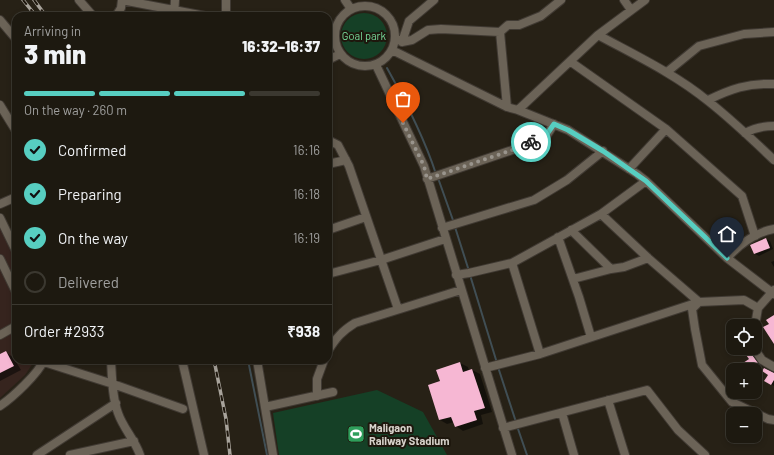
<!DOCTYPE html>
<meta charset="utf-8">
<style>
:root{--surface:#1d1910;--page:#2a261e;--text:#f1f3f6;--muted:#a0a09f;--line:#3b3830;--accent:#57cec1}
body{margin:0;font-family:Barlow,sans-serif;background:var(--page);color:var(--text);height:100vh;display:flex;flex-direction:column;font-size:15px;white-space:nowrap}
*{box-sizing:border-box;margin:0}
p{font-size:13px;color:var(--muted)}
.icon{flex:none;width:22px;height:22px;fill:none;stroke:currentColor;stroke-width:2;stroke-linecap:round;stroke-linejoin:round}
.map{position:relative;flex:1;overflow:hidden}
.drawer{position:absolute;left:12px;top:12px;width:320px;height:352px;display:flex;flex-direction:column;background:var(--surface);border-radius:12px;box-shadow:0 2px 6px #0003,0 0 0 1px var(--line)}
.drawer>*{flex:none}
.tools{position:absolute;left:726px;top:319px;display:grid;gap:8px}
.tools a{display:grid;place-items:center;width:36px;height:36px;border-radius:8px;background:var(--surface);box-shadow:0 2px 6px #0003,0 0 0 1px var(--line);font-size:20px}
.pin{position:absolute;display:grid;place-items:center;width:34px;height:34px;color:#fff;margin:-41px -17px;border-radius:50% 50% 50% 0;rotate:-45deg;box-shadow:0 0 4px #0007}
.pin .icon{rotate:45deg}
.courier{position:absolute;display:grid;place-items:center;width:40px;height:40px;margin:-20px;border:3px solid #57cec1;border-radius:50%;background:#fff;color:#222;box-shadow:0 1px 5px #0007}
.summary em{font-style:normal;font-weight:800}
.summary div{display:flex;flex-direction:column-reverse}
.summary{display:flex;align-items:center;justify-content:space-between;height:68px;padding:0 12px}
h1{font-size:26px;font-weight:800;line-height:30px}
.bar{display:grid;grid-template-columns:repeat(4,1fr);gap:6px 4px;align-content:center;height:48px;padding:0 12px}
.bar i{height:5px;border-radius:3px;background:var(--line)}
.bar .current{background:var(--accent)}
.bar p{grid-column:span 4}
.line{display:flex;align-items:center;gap:10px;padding:0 12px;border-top:1px solid var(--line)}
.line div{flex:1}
ol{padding:0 12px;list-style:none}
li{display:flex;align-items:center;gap:12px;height:44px}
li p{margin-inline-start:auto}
li .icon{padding:4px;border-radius:50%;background:var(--accent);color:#111;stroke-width:4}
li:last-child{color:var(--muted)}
li i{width:22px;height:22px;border:2px solid var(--line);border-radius:50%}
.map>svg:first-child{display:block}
.commercial{fill:#36241e}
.green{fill:#154026}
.shadow{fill:#0007}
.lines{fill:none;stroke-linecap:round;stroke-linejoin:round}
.stream{stroke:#404e54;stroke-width:2}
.building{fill:#f6b7d3}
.minor-casing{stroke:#403a33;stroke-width:10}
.minor{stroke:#6b6357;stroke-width:8}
.rail-casing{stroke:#a8a39b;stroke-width:3.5}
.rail{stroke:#1e170d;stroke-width:2;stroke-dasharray:6;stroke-linecap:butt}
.done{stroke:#99948c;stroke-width:4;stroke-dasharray:0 7.2}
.route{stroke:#57cec1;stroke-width:5}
.labels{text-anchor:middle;stroke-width:4;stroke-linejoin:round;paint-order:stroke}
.park-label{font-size:11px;fill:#77db9b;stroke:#1e170d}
.poi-label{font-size:11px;font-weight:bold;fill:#d7d2cb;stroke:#1e170d;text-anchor:start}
</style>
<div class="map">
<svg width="774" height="455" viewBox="0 0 774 455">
<rect width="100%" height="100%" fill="#272116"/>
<path class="commercial" d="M0 227 16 258V360H35L25 375 0 398Z"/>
<path class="green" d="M341 36a23 23 0 1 1 46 0a23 23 0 1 1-46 0Z
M377 390 423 412 447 455H279L273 413Z"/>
<path class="shadow" d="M766 239 770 241 773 249 759 256 755 254 752 245Z
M774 261V267L771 262Z
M739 348H751L749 350 760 365 754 370 748 369 750 360 744 351 743 352Z
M5 352 13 357 21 370 0 381V355Z
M460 363 468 367 469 371 472 370 480 374 492 412 481 415 483 424 463 431 456 426 454 422 447 424 440 420 429 385 441 382Z
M774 374V386L765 380 769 375Z"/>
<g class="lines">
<path class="stream" d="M387 68C406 102 424 137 436 174
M438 178 454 223
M455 227 469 271
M470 275 497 363
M248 360 267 455
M498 367 516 422
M517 426 527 455"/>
</g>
<path class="building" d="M766 238 770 248 754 254 750 245Z
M774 315V344L763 327 769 324 766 320Z
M741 348H747L758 363 748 370 743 363 749 359Z
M6 351 14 366 0 373V354Z
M460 362 463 372 472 369 485 408 474 411 477 420 455 427 451 417 439 420 428 385 440 381 436 370Z
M764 368 774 373V380L771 385 764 381 768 375 762 371Z"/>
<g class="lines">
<defs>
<path id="minor" d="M79 0 93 16
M122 0 205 16
M345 0 351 9
M624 0 631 10
M645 0 598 35C635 55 675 74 708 101 731 119 753 140 774 160
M335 36a30 30 0 1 1 60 0a30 30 0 1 1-60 0Z
M116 16 121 8 122 0
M174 16 175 0
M226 16V0
M0 20 16 39
M500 32 507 107
M399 40 402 42 409 21 434 0
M402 42 412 40 428 30 441 29 500 32 508 25H519L541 16 561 0
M392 50 507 107 518 110 568 130 637 174 646 181 727 258 774 294
M328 60 340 54
M571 62 666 129 742 196 755 236
M376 65 424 166 512 455
M667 72 699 46 744 34 774 32
M708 100C731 89 747 83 774 84
M0 105 16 131
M518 110 598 35
M745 133C754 128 764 126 774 126
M328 140 338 145 349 166 398 309
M328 164 346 160
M629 169 666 129
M427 179 521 147 547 135 554 124
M0 204 16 197
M601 214 648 258 699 302 692 309 695 329 702 365 732 402 768 419 774 420
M0 218 16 251
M442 228 534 200 567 180 603 151
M328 230 366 217
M571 230 611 269 624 267 648 258
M558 237 579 297 591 337
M727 258C740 244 756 232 774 229
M0 259 16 292
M512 263 540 354
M328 274 381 260 445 239
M456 275 469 273 512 263 601 214 646 181
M573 279 611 269
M755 326 758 308 774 290
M0 335 16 326
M754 348 762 360 774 367
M328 351C336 338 342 331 355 323L461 290
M111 360C112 377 112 397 118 413 123 428 135 440 140 455
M182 360 204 455
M257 360 273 455
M44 362 113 384 183 409
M485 368 540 354 699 302 744 300 758 308
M317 396V379L324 360
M608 400 625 455
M0 406C13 397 38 374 44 360
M265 407 333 392
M562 413 574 455
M503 428 647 390 678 430 705 455
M37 455 116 403
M70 455 134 441"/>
</defs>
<use href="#minor" class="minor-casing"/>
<use href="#minor" class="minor"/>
<defs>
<path id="rail" d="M23 0 36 16
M34 0 46 16
M214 360 226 419 230 455"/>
</defs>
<use href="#rail" class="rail-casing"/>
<use href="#rail" class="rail"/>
</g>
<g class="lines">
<path class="done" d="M403 123 424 166 427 179 521 147 531 142"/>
<path class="route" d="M531 142 547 134 554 124 568 130 603 151 646 181 727 258"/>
</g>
<defs>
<symbol id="stadium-square" viewBox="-11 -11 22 22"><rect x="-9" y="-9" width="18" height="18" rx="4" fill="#2e9e5b" stroke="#1e170d"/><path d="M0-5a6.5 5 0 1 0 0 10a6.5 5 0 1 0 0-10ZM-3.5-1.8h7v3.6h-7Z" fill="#fff"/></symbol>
</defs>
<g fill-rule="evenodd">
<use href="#stadium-square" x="346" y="424" width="20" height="20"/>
</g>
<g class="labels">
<g class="park-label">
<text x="364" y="40">Goal park</text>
</g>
<g class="poi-label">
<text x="369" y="432">Maligaon<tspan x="369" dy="13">Railway Stadium</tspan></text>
</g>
</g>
</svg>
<div class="tools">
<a><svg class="icon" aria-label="locate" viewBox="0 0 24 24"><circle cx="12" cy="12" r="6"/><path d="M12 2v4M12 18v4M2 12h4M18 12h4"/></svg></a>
<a>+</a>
<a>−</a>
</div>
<div class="pin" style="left:403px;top:123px;background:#ea580c"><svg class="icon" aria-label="bag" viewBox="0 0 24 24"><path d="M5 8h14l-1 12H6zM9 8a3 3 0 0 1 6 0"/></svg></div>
<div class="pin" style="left:727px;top:258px;background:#1f2937"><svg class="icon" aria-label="home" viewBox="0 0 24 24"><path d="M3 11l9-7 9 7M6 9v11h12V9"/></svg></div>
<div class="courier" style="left:531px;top:142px"><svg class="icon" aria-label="bike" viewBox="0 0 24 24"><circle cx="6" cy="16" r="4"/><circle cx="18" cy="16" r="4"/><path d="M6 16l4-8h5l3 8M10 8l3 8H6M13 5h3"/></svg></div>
<section class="drawer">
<div class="summary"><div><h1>3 min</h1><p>Arriving in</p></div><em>16:32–16:37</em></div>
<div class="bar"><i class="current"></i><i class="current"></i><i class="current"></i><i></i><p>On the way · 260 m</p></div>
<ol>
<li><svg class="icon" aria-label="check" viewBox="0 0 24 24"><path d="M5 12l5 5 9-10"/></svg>Confirmed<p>16:16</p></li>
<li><svg class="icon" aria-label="check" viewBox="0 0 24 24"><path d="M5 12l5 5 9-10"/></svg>Preparing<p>16:18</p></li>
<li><svg class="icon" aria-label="check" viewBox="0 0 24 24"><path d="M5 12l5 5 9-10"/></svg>On the way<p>16:19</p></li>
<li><i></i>Delivered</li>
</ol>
<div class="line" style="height:52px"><div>Order #2933</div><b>₹938</b></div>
</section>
</div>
